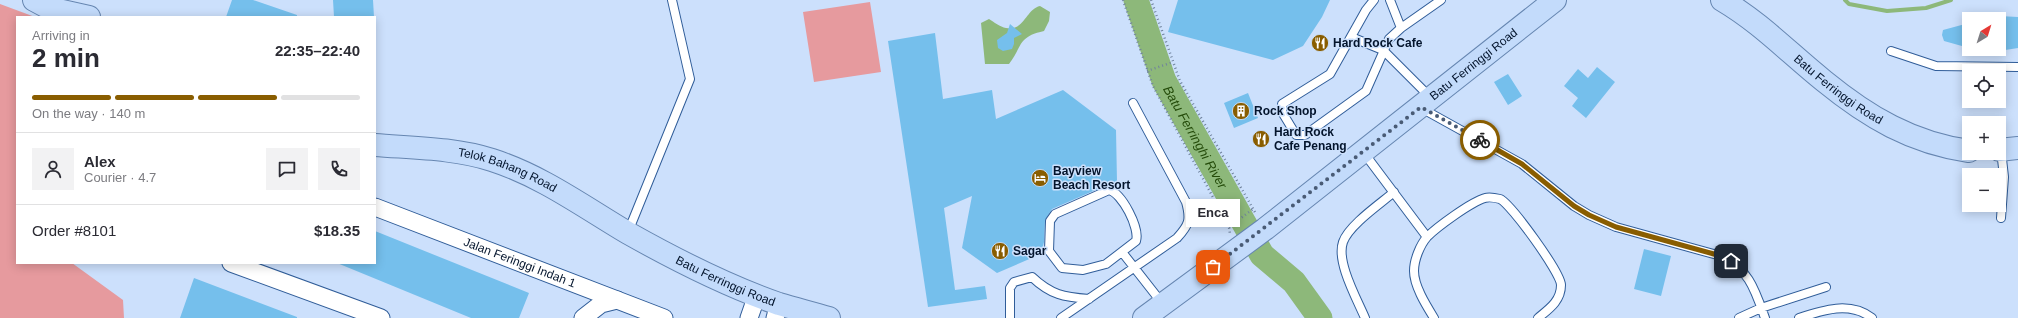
<!DOCTYPE html>
<meta charset="utf-8">
<style>
:root{--surface:#fff;--page:#f2f2f3;--text:#2b2b33;--muted:#7c7c81;--line:#e1e1e2;--accent:#895d00}
body{margin:0;font-family:Helvetica,sans-serif;background:var(--page);color:var(--text);height:100vh;display:flex;flex-direction:column;font-size:15px;white-space:nowrap}
*{box-sizing:border-box;margin:0}
p{font-size:13px;color:var(--muted)}
.icon{flex:none;width:22px;height:22px;fill:none;stroke:currentColor;stroke-width:2;stroke-linecap:round;stroke-linejoin:round}
.map{position:relative;flex:1;overflow:hidden}
.sheet{position:absolute;left:16px;top:16px;width:360px;height:248px;display:flex;flex-direction:column;background:var(--surface);border-radius:0px;box-shadow:0 2px 10px #0003}
.sheet>*{flex:none}
.needle{width:26px;rotate:38deg}
.tools{position:absolute;left:1962px;top:12px;display:grid;gap:8px}
.tools a{display:grid;place-items:center;width:44px;height:44px;border-radius:0px;background:var(--surface);box-shadow:0 2px 10px #0003;font-size:20px}
.pin{position:absolute;display:grid;place-items:center;width:34px;height:34px;color:#fff;margin:-17px;border-radius:8px;box-shadow:0 2px 6px #0006}
.courier{position:absolute;display:grid;place-items:center;width:40px;height:40px;margin:-20px;border:3px solid #895d00;border-radius:50%;background:#fff;color:#222;box-shadow:0 1px 5px #0007}
.bubble{position:absolute;height:28px;border-radius:0px;background:var(--surface);box-shadow:0 2px 10px #0003;font-size:13px;font-weight:600;line-height:28px;text-align:center}
.overview em{font-style:normal;font-weight:600}
.overview div{display:flex;flex-direction:column-reverse}
.overview{display:flex;align-items:center;justify-content:space-between;height:68px;padding:0 16px}
h1{font-size:26px;font-weight:600;line-height:30px}
.bar{display:grid;grid-template-columns:repeat(4,1fr);gap:6px 4px;align-content:center;height:48px;padding:0 16px}
.bar i{height:5px;border-radius:3px;background:var(--line)}
.bar .active{background:var(--accent)}
.bar p{grid-column:span 4}
.line{display:flex;align-items:center;gap:10px;padding:0 16px;border-top:1px solid var(--line)}
.line div{flex:1}
.round{display:grid;place-items:center;flex:none;width:42px;height:42px;border-radius:0px;background:var(--page)}
.map>svg:first-child{display:block}
.green{fill:#e69a9e}
.water{fill:#8db87a}
.lines{fill:none;stroke-linecap:round;stroke-linejoin:round}
.stream{stroke:#8db87a;stroke-width:4}
.river{stroke:#8db87a;stroke-width:25}
.building{fill:#75bfec}
.service-casing{stroke:#305d99;stroke-width:10}
.minor-casing{stroke:#305d99;stroke-width:19}
.primary-casing{stroke:#6686b1;stroke-width:24}
.path{stroke:#70839d;stroke-width:2.5;stroke-dasharray:1 3;stroke-linecap:butt}
.service{stroke:#fff;stroke-width:8}
.minor{stroke:#fff;stroke-width:17}
.primary{stroke:#c3dbfb;stroke-width:22}
.done{stroke:#495b75;stroke-width:4;stroke-dasharray:0 7.2}
.route{stroke:#895d00;stroke-width:5}
.labels{text-anchor:middle;stroke-width:3;stroke-linejoin:round;paint-order:stroke}
.poi-label{font-size:12px;font-weight:bold;fill:#03142c;stroke:#cce0fc;text-anchor:start}
.street-label{font-size:12px;fill:#03142c;stroke:#cce0fc}
.water-label{font-size:13px;font-style:italic;fill:#244b0a;stroke:#cce0fc}
</style>
<div class="map">
<svg width="2018" height="318" viewBox="0 0 2018 318">
<rect width="100%" height="100%" fill="#cce0fc"/>
<path class="green" d="M870 2 881 72 814 82 803 12Z
M0 4 35 17H17V263H72L123 300 124 318H0Z"/>
<path class="water" d="M1040 6 1050 12 1049 21 1044 31C1017 37 1023 46 1009 64H985L981 23 989 19C994 22 1000 27 1006 28 1024 32 1026 9 1040 6Z"/>
<g class="lines">
<path class="stream" d="M1845 0 1849 4 1887 11 1926 8 1951 0"/>
<path class="river" id="s1" d="M1136 0 1164 81 1262 255 1294 282 1320 318"/>
</g>
<path class="building" d="M232 0H253L297 15V17H226Z
M333 0H373L374 17H334Z
M1178 0H1330L1322 17 1303 46 1273 60 1168 32Z
M1999 16 2018 17V48L1999 51Z
M1969 23V48L1944 41 1942 35 1943 30Z
M1010 24 1022 34 1014 38V44L1012 49 1003 51 998 48 997 40 1007 33Z
M935 33 943 99 992 90 996 119 1063 90 1116 130 1117 182 1107 185 1052 209 1045 220 1044 242 1041 254 997 273 962 248 972 196 944 208 955 290 985 286 987 299 928 307 888 41Z
M1597 67 1615 82 1586 118 1572 106 1578 98 1564 86 1578 69 1588 78Z
M1508 74 1522 96 1508 105 1494 82Z
M1248 93 1258 118 1234 128 1224 103Z
M375 231 529 293 519 318H471L337 263H375Z
M1644 249 1671 256 1661 296 1634 289Z
M194 278 297 317V318H180Z"/>
<g class="lines">
<defs>
<path id="service" d="M1374 0 1366 10 1330 74 1282 104V112L1296 135H1305L1366 91 1389 39 1401 28 1441 0
M1390 0 1401 28
M1351 37 1383 50 1431 98
M1891 51 1936 66 2018 67
M1421 108 1522 164 1574 206 1589 215 1616 227 1721 256C1749 269 1755 290 1765 318
M2001 150 2004 177 2001 218
M1364 153 1427 237
M1109 190C1122 193 1140 228 1136 241L1106 264 1083 270 1062 268 1049 251 1050 221 1055 214Z
M628 232 690 79 672 0
M1122 252 1162 303
M1010 318V288L1014 282 1032 277C1051 295 1064 297 1089 299
M1061 318 1177 238C1189 225 1191 220 1186 202L1133 103
M1365 318C1357 299 1336 262 1343 242 1349 225 1380 204 1394 192
M1434 318C1426 305 1414 286 1414 271 1414 260 1420 245 1427 237 1437 227 1471 202 1485 198 1488 197 1496 198 1500 199 1511 204 1561 273 1561 285 1561 301 1549 309 1538 318
M1739 318 1761 308 1826 287
M1799 318C1823 310 1850 301 1872 318"/>
<g id="minor">
<path id="s2" d="M375 207 664 318"/>
<path d="M231 263 381 318"/>
<path d="M583 318 601 304 617 300"/>
<path d="M749 318 757 295"/>
<path d="M775 318 779 304"/>
</g>
<g id="primary">
<path d="M34 0 49 8 89 17"/>
<path id="s3" d="M1722 0C1761 23 1789 53 1824 81 1868 117 1912 143 1969 151"/>
<path id="s4" d="M375 145C413 148 455 148 492 160 542 176 584 207 628 233 676 260 727 286 779 304 796 309 812 313 829 318"/>
<path d="M1999 150 2018 148"/>
<path id="s5" d="M1144 318 1265 229 1555 0"/>
</g>
</defs>
<use href="#service" class="service-casing"/>
<use href="#minor" class="minor-casing"/>
<use href="#primary" class="primary-casing"/>
<path class="path" d="M1123 0 1153 86 1229 227 1230 234
M1151 0 1180 81 1256 214
M1147 71 1173 62
M1229 227 1253 209"/>
<use href="#service" class="service"/>
<use href="#minor" class="minor"/>
<use href="#primary" class="primary"/>
</g>
<g class="lines">
<path class="done" d="M1213 267 1421 107 1480 140"/>
<path class="route" d="M1480 140 1522 164 1574 206 1589 215 1616 227 1721 256 1731 261"/>
</g>
<defs>
<symbol id="restaurant-disc" viewBox="-11 -11 22 22"><circle r="9.5" fill="#895d00" stroke="#cce0fc"/><path d="M-5-6h1v4h1v-4h1v4h1v-4h1v5L-1.5 .5V6h-2V.5L-5-1ZM5-6V6H3V1.5H1.5Q1.5-4 5-6Z" fill="#fff"/></symbol>
<symbol id="building-disc" viewBox="-11 -11 22 22"><circle r="9.5" fill="#895d00" stroke="#cce0fc"/><path d="M-4-6H4V6H1V3H-1V6H-4ZM-2.5-4.3h1.7v1.8h-1.7ZM.8-4.3h1.7v1.8H.8ZM-2.5-1h1.7V.8h-1.7ZM.8-1h1.7V.8H.8Z" fill="#fff"/></symbol>
<symbol id="hotel-disc" viewBox="-11 -11 22 22"><circle r="9.5" fill="#895d00" stroke="#cce0fc"/><path d="M-6-4.5h1.5V1H6V5H4.5V3h-9V5H-6ZM-4 0a1.8 1.8 0 1 1 3.6 0ZM.5 0V-2.5h3Q6-2.5 6 0Z" fill="#fff"/></symbol>
</defs>
<g fill-rule="evenodd">
<use href="#restaurant-disc" x="1310" y="33" width="20" height="20"/>
<use href="#building-disc" x="1231" y="101" width="20" height="20"/>
<use href="#restaurant-disc" x="1251" y="129" width="20" height="20"/>
<use href="#hotel-disc" x="1030" y="168" width="20" height="20"/>
<use href="#restaurant-disc" x="990" y="241" width="20" height="20"/>
</g>
<g class="labels">
<g class="poi-label">
<text x="1333" y="47">Hard Rock Cafe</text>
<text x="1254" y="115">Rock Shop</text>
<text x="1274" y="136">Hard Rock<tspan x="1274" dy="14">Cafe Penang</tspan></text>
<text x="1053" y="175">Bayview<tspan x="1053" dy="14">Beach Resort</tspan></text>
<text x="1013" y="255">Sagar</text>
</g>
<g class="street-label">
<text dy="4" stroke="none"><textPath href="#s5" startOffset="416">Batu Ferringgi Road</textPath></text>
<text dy="4" stroke="none"><textPath href="#s3" startOffset="147">Batu Ferringgi Road</textPath></text>
<text dy="4" stroke="none"><textPath href="#s4" startOffset="136">Telok Bahang Road</textPath></text>
<text dy="4" stroke="none"><textPath href="#s2" startOffset="155">Jalan Feringgi Indah 1</textPath></text>
<text dy="4" stroke="none"><textPath href="#s4" startOffset="382">Batu Ferringgi Road</textPath></text>
</g>
<g class="water-label">
<text dy="5" stroke="none"><textPath href="#s1" startOffset="150">Batu Ferringhi River</textPath></text>
</g>
</g>
</svg>
<div class="tools">
<a><svg class="needle" viewBox="-14 -14 28 28"><path d="M0-13l5 13h-10z" fill="#e53935"/><path d="M0 13l5-13h-10z" fill="#7c7c81"/></svg></a>
<a><svg class="icon" aria-label="locate" viewBox="0 0 24 24"><circle cx="12" cy="12" r="6"/><path d="M12 2v4M12 18v4M2 12h4M18 12h4"/></svg></a>
<a>+</a>
<a>−</a>
</div>
<div class="pin" style="left:1213px;top:267px;background:#ea580c"><svg class="icon" aria-label="bag" viewBox="0 0 24 24"><path d="M5 8h14l-1 12H6zM9 8a3 3 0 0 1 6 0"/></svg></div>
<div class="pin" style="left:1731px;top:261px;background:#1f2937"><svg class="icon" aria-label="home" viewBox="0 0 24 24"><path d="M3 11l9-7 9 7M6 9v11h12V9"/></svg></div>
<div class="courier" style="left:1480px;top:140px"><svg class="icon" aria-label="bike" viewBox="0 0 24 24"><circle cx="6" cy="16" r="4"/><circle cx="18" cy="16" r="4"/><path d="M6 16l4-8h5l3 8M10 8l3 8H6M13 5h3"/></svg></div>
<div class="bubble" style="left:1186px;top:199px;width:54px">Enca</div>
<section class="sheet">
<div class="overview"><div><h1>2 min</h1><p>Arriving in</p></div><em>22:35–22:40</em></div>
<div class="bar"><i class="active"></i><i class="active"></i><i class="active"></i><i></i><p>On the way · 140 m</p></div>
<div class="line" style="height:72px"><a class="round"><svg class="icon" aria-label="person" viewBox="0 0 24 24"><circle cx="12" cy="8" r="4"/><path d="M4 21q1-7 8-7t8 7"/></svg></a><div><b>Alex</b><p>Courier · 4.7</p></div><a class="round"><svg class="icon" aria-label="chat" viewBox="0 0 24 24"><path d="M4 5h16v11H9l-5 4z"/></svg></a><a class="round"><svg class="icon" aria-label="phone" viewBox="0 0 24 24"><path d="M5 4h4l2 5-3 2q2 4 5 5l2-3 5 2v4C11 20 4 13 5 4z"/></svg></a></div>
<div class="line" style="height:52px"><div>Order #8101</div><b>$18.35</b></div>
</section>
</div>
